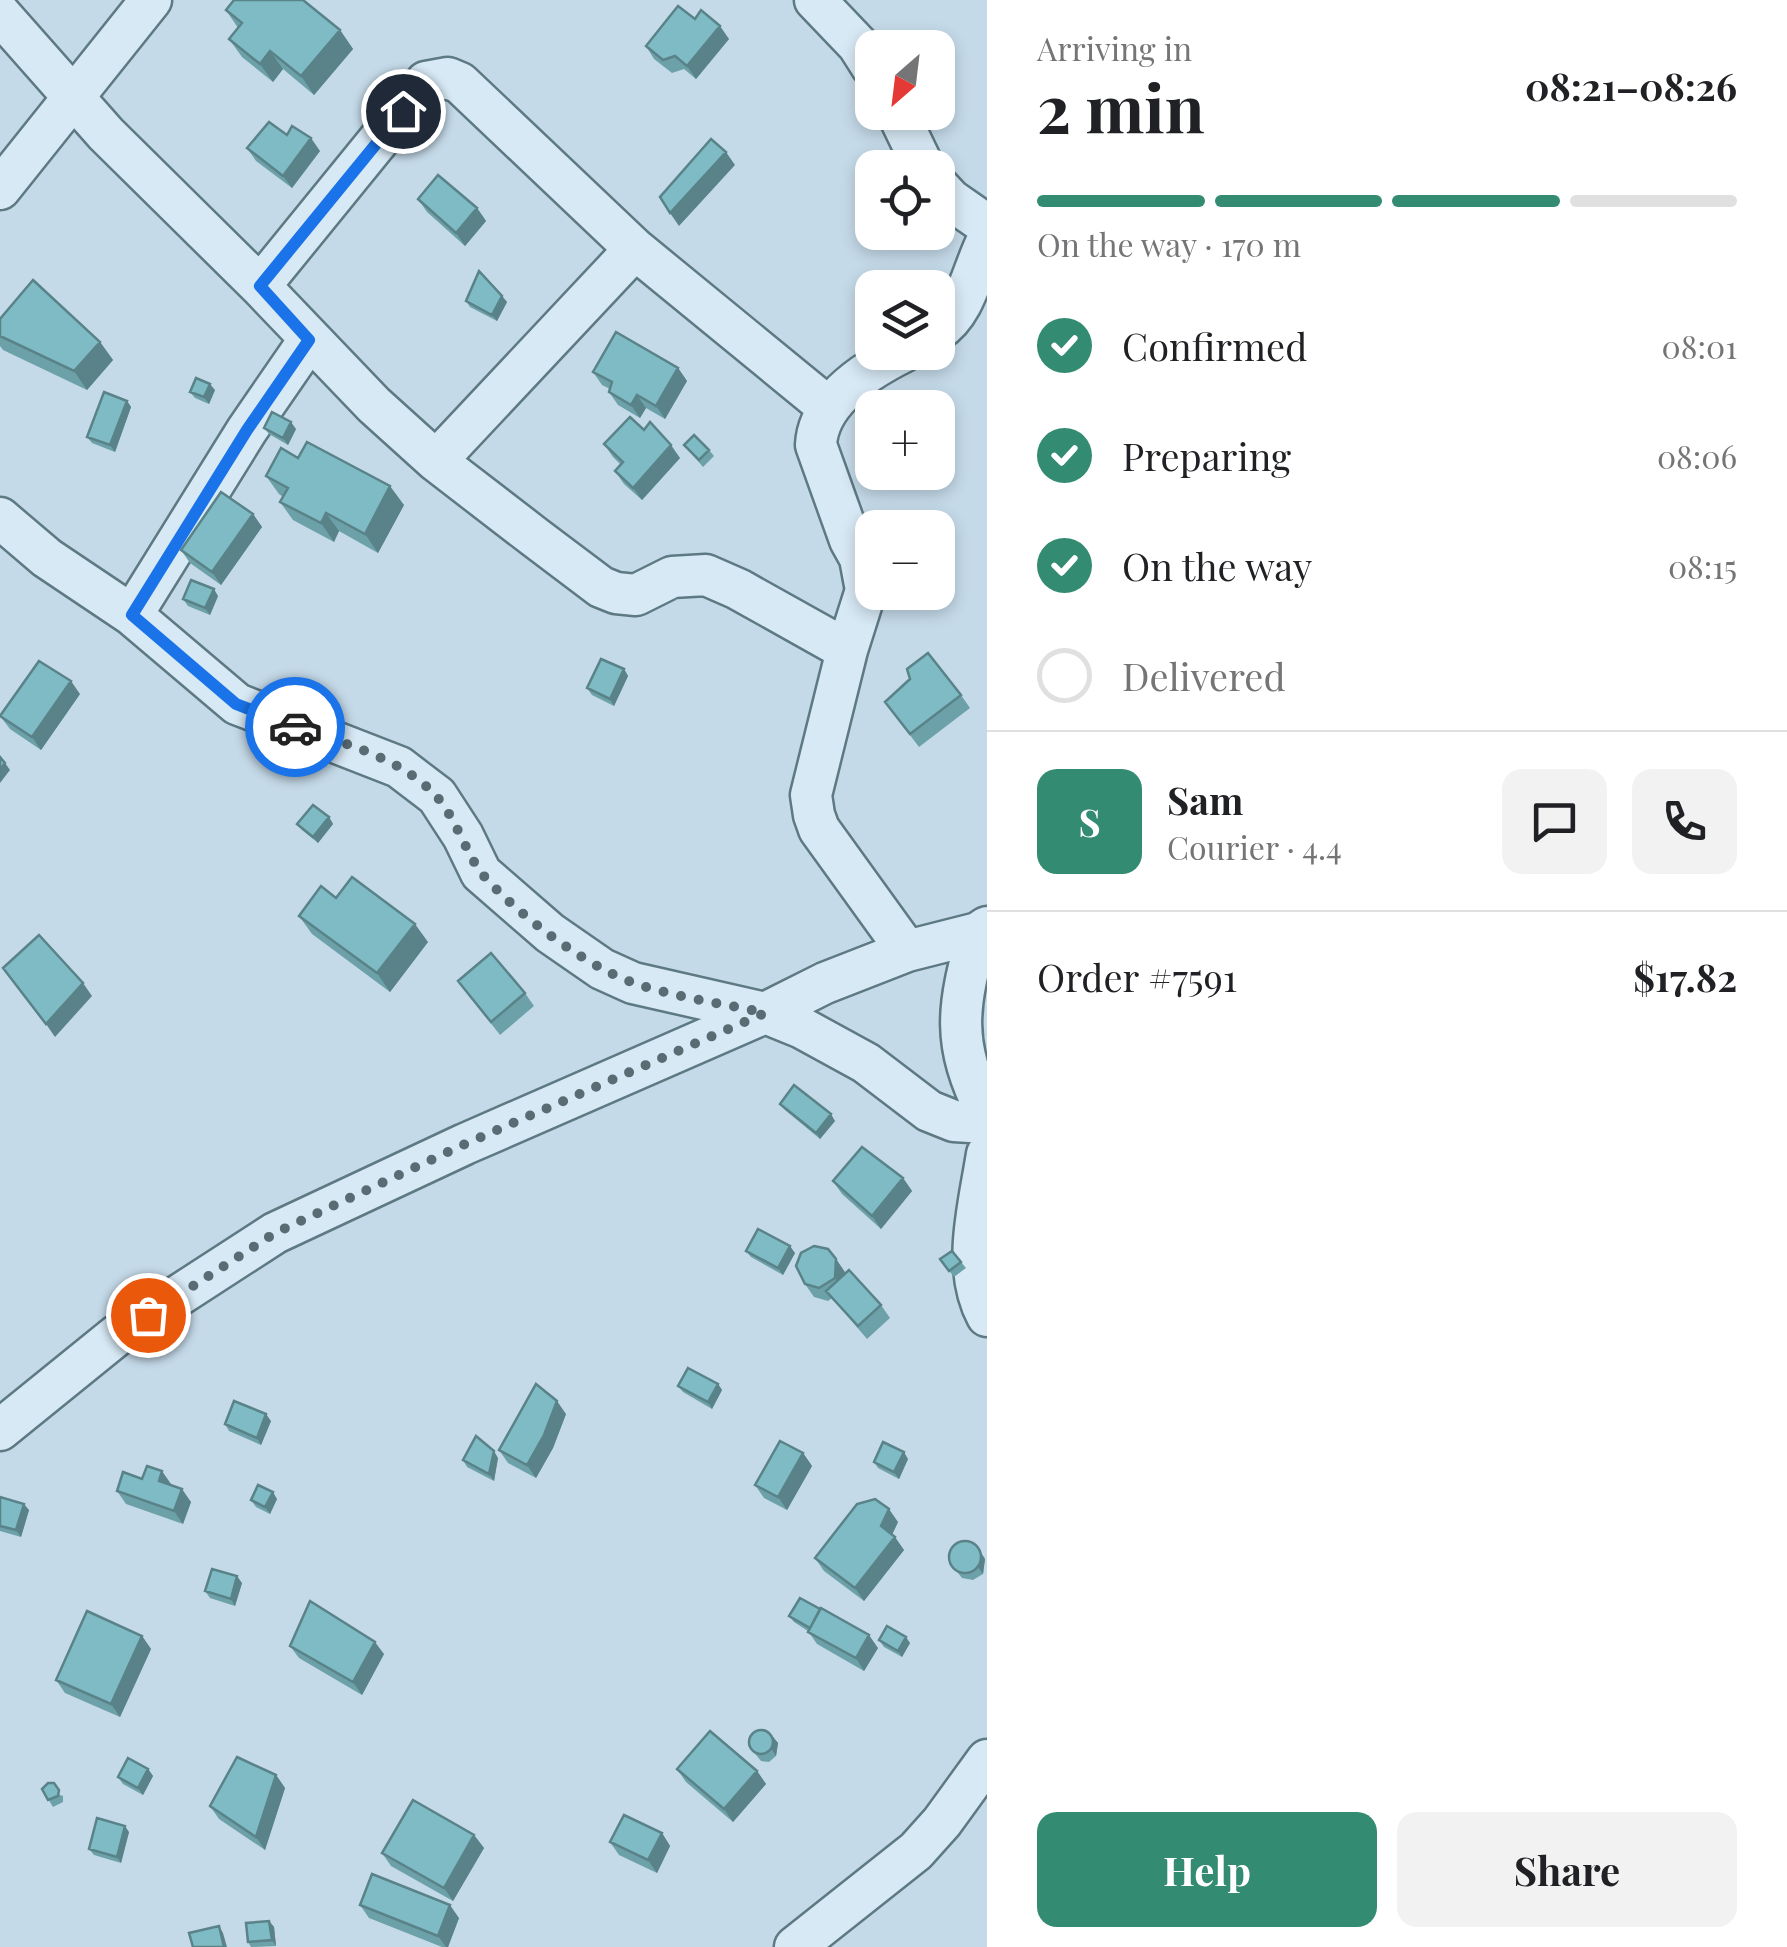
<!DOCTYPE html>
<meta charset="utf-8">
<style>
:root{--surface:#fff;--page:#f2f2f2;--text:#202124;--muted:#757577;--line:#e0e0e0;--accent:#338b71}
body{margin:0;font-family:"Playfair Display",serif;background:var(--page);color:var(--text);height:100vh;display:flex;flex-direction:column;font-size:38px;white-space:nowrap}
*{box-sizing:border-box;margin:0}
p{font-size:32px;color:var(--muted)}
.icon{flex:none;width:55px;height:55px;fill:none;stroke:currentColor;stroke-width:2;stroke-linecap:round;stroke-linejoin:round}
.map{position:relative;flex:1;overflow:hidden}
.panel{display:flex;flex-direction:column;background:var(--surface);width:800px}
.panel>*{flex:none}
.needle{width:65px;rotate:208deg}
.buttons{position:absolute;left:855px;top:30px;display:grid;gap:20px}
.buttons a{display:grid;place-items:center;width:100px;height:100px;border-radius:20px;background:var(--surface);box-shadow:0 5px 15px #0003;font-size:50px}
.pin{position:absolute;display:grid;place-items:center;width:85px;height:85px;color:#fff;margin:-42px;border:5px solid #fff;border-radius:50%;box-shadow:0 2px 10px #0007}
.courier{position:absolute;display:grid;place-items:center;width:100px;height:100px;margin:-50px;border:8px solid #1a73e8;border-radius:50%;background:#fff;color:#222;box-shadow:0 2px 12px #0007}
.summary em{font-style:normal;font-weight:700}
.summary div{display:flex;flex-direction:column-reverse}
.summary{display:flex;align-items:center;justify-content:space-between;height:170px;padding:0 50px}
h1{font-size:65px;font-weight:700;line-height:75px}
.bar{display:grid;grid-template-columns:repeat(4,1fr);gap:15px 10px;align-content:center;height:120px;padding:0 50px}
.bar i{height:12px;border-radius:8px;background:var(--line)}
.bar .current{background:var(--accent)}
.bar p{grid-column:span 4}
.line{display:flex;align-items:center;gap:25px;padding:0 50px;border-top:2px solid var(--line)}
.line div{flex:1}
.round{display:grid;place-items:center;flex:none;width:105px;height:105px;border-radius:20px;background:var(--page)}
ol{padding:0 50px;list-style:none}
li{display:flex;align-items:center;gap:30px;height:110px}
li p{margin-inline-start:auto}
li .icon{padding:10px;border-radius:50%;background:var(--accent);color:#fff;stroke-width:4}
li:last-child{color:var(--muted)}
li i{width:55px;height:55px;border:5px solid var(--line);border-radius:50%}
.action{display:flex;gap:20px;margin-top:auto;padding:20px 50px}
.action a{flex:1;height:115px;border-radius:20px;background:var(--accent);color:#fff;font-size:40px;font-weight:700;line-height:115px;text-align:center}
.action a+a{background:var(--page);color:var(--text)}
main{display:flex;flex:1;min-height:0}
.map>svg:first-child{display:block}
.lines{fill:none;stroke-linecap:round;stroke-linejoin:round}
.minor-casing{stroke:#5d7982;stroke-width:45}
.minor{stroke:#d7e9f5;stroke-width:40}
.wall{fill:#6da1a9}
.shaded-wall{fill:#598389}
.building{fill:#7fbbc4;stroke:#598389;stroke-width:2.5}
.done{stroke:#596c73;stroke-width:10;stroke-dasharray:0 18}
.route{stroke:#1a73e8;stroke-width:12}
</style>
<main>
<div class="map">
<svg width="987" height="1947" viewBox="0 0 987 1947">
<rect width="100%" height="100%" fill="#c5dae9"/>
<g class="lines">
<defs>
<path id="minor" d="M815 0 858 45 872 67
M0 14 106 134 260 286 374 405 436 461 536 538 601 587 616 593 636 595 672 577 706 575 738 589 847 650
M897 112 924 168
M938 186 951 200 987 225
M0 189 151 0
M260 286 426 82 448 78 460 83 635 249 829 408
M938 330C966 312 972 271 987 241
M903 352C867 370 818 401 816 445L850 540 860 558 866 590 847 650 811 795 814 815 819 829 907 951
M436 461 635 249
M0 518 47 558 132 615 237 704 399 767 437 796 463 836 481 873 550 933 602 969 633 983 765 1013 802 1028 866 1063 929 1111 954 1121 987 1123
M132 615 247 430 309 340
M978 933C957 1007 951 1043 987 1114
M987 1154C979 1206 961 1267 987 1316
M0 1430 116 1336 275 1233 465 1144 765 1013 825 983 907 951 978 933 987 927
M795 1947 916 1851 942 1822 987 1760"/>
</defs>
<use href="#minor" class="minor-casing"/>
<use href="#minor" class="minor"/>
</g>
<path class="wall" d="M226 10 340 30 353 49 314 95 283 69 273 82 242 57 229 39 238 28Z
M695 19 729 39 696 79 684 69 672 73 654 59 646 46Z
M287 135 320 151 292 188 256 161 247 148Z
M418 199 477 208 486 221 465 246 427 212Z
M502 296 507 302 497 321 470 307 466 301Z
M0 319 100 342 113 360 87 390 3 350 0 346Z
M678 368 687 381 665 419 646 408 640 418 618 405 609 392 610 389 602 385 593 372Z
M215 390 209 404 195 398 190 392Z
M127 401 131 407 115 452 92 443 87 437Z
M264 428 296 429 288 445 269 434Z
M644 430 680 458 642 500 624 484 615 471 621 465 613 457 604 444Z
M684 445 709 450 714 456 703 467Z
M298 458 404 505 378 553 339 531 334 542 293 520 280 502 283 497 279 494 266 476Z
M253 514 262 527 221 585 190 563 181 550Z
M218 596 210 615 188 606 183 599Z
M624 669 628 676 614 706 592 695 587 688Z
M80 694 41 750 10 729 0 716Z
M961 695 970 708 919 747 885 702Z
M329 817 333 824 318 843 302 830 297 824Z
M299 916 428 942 390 992 312 934Z
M458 981 525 993 534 1006 500 1035Z
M780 1104 835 1121 820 1139 785 1110Z
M903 1178 912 1191 881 1229 842 1194 833 1181Z
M746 1251 795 1253 783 1275 751 1257Z
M952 1251 966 1268 954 1277 940 1259Z
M836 1259 845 1273 881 1305 890 1318 867 1339 832 1298 828 1301 814 1297 805 1284Z
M718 1384 722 1390 712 1409 683 1392 678 1386Z
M566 1414 553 1448 536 1478 508 1463 499 1450Z
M271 1421 261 1445 229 1431 225 1424Z
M803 1453 812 1466 787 1510 764 1498 755 1485Z
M498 1458 494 1481 467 1467 463 1460Z
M908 1459 899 1479 878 1468 874 1462Z
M142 1479 171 1484 191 1502 183 1524 126 1504 117 1491Z
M0 1497 29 1510 21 1537 0 1531Z
M277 1499 270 1514 256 1507 251 1500Z
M898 1522 892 1535 904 1550 864 1601 824 1571 815 1558Z
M975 1544 985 1559 983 1574 973 1580 962 1578 950 1563Z
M242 1583 235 1606 210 1598 205 1591Z
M789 1616 878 1648 864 1671 817 1644 808 1631 794 1622Z
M142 1636 151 1649 120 1717 65 1693 56 1680Z
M879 1640 910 1643 902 1657 884 1647Z
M290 1646 384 1654 362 1695 299 1658Z
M773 1737 778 1743 776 1756 769 1762 761 1761 748 1745Z
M148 1769 153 1776 143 1795 123 1784 118 1777Z
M677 1769 757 1771 766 1784 733 1822 686 1782Z
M276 1775 285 1788 265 1850 219 1819 210 1806Z
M42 1789 63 1796V1802L53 1807Z
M129 1832 121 1863 94 1855 89 1849Z
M662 1833 670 1846 657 1873 619 1855 610 1842Z
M474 1835 484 1848 453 1901 391 1866 382 1853Z
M360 1905 459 1918 448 1947H442L369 1918Z
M269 1921 274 1927 276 1946 251 1947 248 1942Z"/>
<path class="shaded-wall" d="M720 26 729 39 696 79 687 66Z
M340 30 353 49 314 95 301 76Z
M270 51 283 69 273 82 260 64Z
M311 138 320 151 292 188 283 176Z
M726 152 735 165 679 226 670 213Z
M477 208 486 221 465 246 456 233Z
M502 296 507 302 497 321 492 315Z
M100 342 113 360 87 390 74 371Z
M678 368 687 381 665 419 656 406Z
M210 384 215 390 209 404 204 397Z
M637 395 646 408 640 418 631 405Z
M127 401 131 407 115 452 110 445Z
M291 422 296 429 288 445 283 438Z
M671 445 680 458 642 500 633 488Z
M390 486 404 505 378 553 365 534Z
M326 513 339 531 334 542 321 523Z
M253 514 262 527 221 585 212 572Z
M214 589 218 596 210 615 205 608Z
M624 669 628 676 614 706 610 699Z
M71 681 80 694 41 750 32 737Z
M5 763 10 770 0 783V770Z
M329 817 333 824 318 843 313 837Z
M415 924 428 942 390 992 377 973Z
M83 983 92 996 55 1037 46 1024Z
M831 1114 835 1121 820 1139 816 1133Z
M903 1178 912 1191 881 1229 872 1216Z
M790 1246 795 1253 783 1275 778 1268Z
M836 1259 845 1272 844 1291 835 1278Z
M718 1384 722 1390 712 1409 708 1402Z
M557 1401 566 1414 553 1448 536 1478 527 1465Z
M266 1414 271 1421 261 1445 257 1438Z
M494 1451 498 1458 494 1481 489 1474Z
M904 1452 908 1459 899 1479 894 1472Z
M803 1453 812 1466 787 1510 778 1497Z
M162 1471 171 1484 168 1494 159 1481Z
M182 1489 191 1502 183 1524 174 1511Z
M273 1492 277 1499 270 1514 265 1507Z
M24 1504 29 1510 21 1537 16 1530Z
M889 1509 898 1522 890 1539 881 1526Z
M895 1537 904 1550 864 1601 855 1588Z
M981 1553 985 1559 983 1574 978 1567Z
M237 1576 242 1583 235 1606 231 1599Z
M869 1635 878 1648 864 1671 856 1658Z
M142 1636 151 1649 120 1717 111 1704Z
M906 1637 910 1643 902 1657 898 1651Z
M375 1642 384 1654 362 1695 353 1682Z
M773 1737 778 1743 776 1756 772 1750Z
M148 1769 153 1776 143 1795 138 1788Z
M757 1771 766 1784 733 1822 724 1809Z
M276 1775 285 1788 265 1850 256 1837Z
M125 1826 129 1832 121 1863 117 1857Z
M662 1833 670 1846 657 1873 648 1860Z
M474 1835 484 1848 453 1901 444 1888Z
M450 1905 459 1918 448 1947H446L438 1936Z
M269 1921 274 1927 276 1946 272 1940Z
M219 1926 223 1933 227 1947H224Z"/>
<path class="building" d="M234 0H303L340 30 301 76 270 51 260 64 229 39 242 23 226 10Z
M678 6 695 19 701 10 720 26 687 66 675 56 663 60 646 46Z
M269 122 287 135 292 126 311 138 283 176 247 148Z
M711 139 726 152 670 213 660 197Z
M438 175 477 208 456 233 418 199Z
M479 271 502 296 492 315 466 301Z
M33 280 100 342 74 371 0 336V319Z
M616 332 678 368 656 406 637 395 631 405 609 392 612 382 593 372Z
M196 378 210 384 204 397 190 392Z
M104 392 127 401 110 445 87 437Z
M272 412 291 422 283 438 264 428Z
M630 417 644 430 650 422 671 445 633 488 615 471 623 462 604 444Z
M694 435 709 450 699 460 684 445Z
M307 442 390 486 365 534 326 513 321 523 280 502 288 488 266 476 281 448 298 458Z
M221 492 253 514 212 572 181 550Z
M191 580 214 589 205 608 183 599Z
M928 653 961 695 910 734 885 702 910 679 907 669Z
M601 659 624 669 610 699 587 688Z
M39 661 71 681 32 737 0 716Z
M0 757 5 763 0 770Z
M313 805 329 817 313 837 297 824Z
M352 877 415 924 377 973 299 916 321 886 336 898Z
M39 935 83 983 46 1024 3 968Z
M491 953 525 993 491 1022 458 981Z
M794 1085 831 1114 816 1133 780 1104Z
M862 1147 903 1178 872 1216 833 1181Z
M758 1229 790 1246 778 1268 746 1251Z
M814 1246 828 1249 836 1259 835 1278 819 1288 805 1284 796 1266 801 1253Z
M952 1251 961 1262 949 1271 940 1259Z
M849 1270 881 1305 858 1326 826 1291Z
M688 1368 718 1384 708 1402 678 1386Z
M536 1384 557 1401 544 1435 527 1465 499 1450Z
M234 1401 266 1414 257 1438 225 1424Z
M476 1436 494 1451 489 1474 463 1460Z
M780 1441 803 1453 778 1497 755 1485Z
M883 1442 904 1452 894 1472 874 1462Z
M147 1466 162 1471 159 1481 182 1489 174 1511 117 1491 123 1472 142 1479Z
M258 1485 273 1492 265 1507 251 1500Z
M0 1497 24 1504 16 1530 0 1526Z
M875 1499 889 1509 881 1526 895 1537 855 1588 815 1558 857 1504Z
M949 1557a16 16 0 1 1 32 0a16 16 0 1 1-32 0Z
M212 1569 237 1576 231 1599 205 1591Z
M800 1598 820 1609 810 1628 789 1616Z
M310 1601 375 1642 353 1682 290 1646Z
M821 1608 869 1635 856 1658 808 1632Z
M87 1611 142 1636 111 1704 56 1680Z
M887 1626 906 1637 898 1651 879 1640Z
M749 1742a12 12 0 1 1 24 0a12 12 0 1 1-24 0Z
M710 1731 757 1771 724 1809 677 1769Z
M237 1757 276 1775 256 1837 210 1806Z
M128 1758 148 1769 138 1788 118 1777Z
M48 1783H54L59 1790 58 1796 48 1800 42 1789Z
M413 1800 474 1835 444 1888 382 1853Z
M624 1815 662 1833 648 1860 610 1842Z
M97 1818 125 1826 117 1857 89 1849Z
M372 1874 450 1905 438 1936 360 1905Z
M269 1921 272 1940 248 1942 246 1923Z
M219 1926 224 1947H193L189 1933Z"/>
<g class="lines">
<path class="done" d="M148 1315 275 1233 465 1144 765 1013C721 1003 673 997 631 982 583 964 517 914 483 875 467 856 457 820 437 797 402 758 343 743 295 727"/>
<path class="route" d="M295 727 236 704 132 615 247 430 309 340 260 286 403 111"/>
</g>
</svg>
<div class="buttons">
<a><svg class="needle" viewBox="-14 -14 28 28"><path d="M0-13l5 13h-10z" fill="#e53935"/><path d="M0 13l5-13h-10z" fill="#757577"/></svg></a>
<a><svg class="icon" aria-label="locate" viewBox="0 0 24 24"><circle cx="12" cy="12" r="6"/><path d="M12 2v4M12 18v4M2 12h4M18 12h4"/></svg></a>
<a><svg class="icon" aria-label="layers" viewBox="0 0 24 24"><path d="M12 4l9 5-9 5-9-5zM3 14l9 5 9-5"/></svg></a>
<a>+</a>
<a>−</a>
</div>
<div class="pin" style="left:148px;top:1315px;background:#ea580c"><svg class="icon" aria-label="bag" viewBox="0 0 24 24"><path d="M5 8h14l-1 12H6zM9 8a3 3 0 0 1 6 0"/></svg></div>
<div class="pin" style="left:403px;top:111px;background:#1f2937"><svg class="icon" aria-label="home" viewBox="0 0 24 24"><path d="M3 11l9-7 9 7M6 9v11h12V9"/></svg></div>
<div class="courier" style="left:295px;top:727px"><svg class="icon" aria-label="car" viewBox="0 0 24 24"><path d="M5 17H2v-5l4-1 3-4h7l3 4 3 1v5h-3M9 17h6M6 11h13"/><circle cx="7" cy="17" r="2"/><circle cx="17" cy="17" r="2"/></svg></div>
</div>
<section class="panel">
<div class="summary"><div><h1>2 min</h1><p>Arriving in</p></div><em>08:21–08:26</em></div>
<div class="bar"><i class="current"></i><i class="current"></i><i class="current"></i><i></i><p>On the way · 170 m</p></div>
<ol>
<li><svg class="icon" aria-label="check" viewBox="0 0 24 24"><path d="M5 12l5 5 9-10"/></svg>Confirmed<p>08:01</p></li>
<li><svg class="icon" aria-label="check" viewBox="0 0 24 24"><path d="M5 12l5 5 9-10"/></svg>Preparing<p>08:06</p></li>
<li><svg class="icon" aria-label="check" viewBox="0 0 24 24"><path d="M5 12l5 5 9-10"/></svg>On the way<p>08:15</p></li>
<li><i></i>Delivered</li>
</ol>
<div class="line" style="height:180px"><b class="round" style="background:var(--accent);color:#fff">S</b><div><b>Sam</b><p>Courier · 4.4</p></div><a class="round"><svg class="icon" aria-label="chat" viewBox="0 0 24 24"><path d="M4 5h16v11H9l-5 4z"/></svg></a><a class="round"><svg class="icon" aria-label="phone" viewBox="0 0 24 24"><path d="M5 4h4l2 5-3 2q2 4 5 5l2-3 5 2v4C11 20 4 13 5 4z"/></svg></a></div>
<div class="line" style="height:130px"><div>Order #7591</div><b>$17.82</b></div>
<div class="action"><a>Help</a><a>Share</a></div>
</section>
</main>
